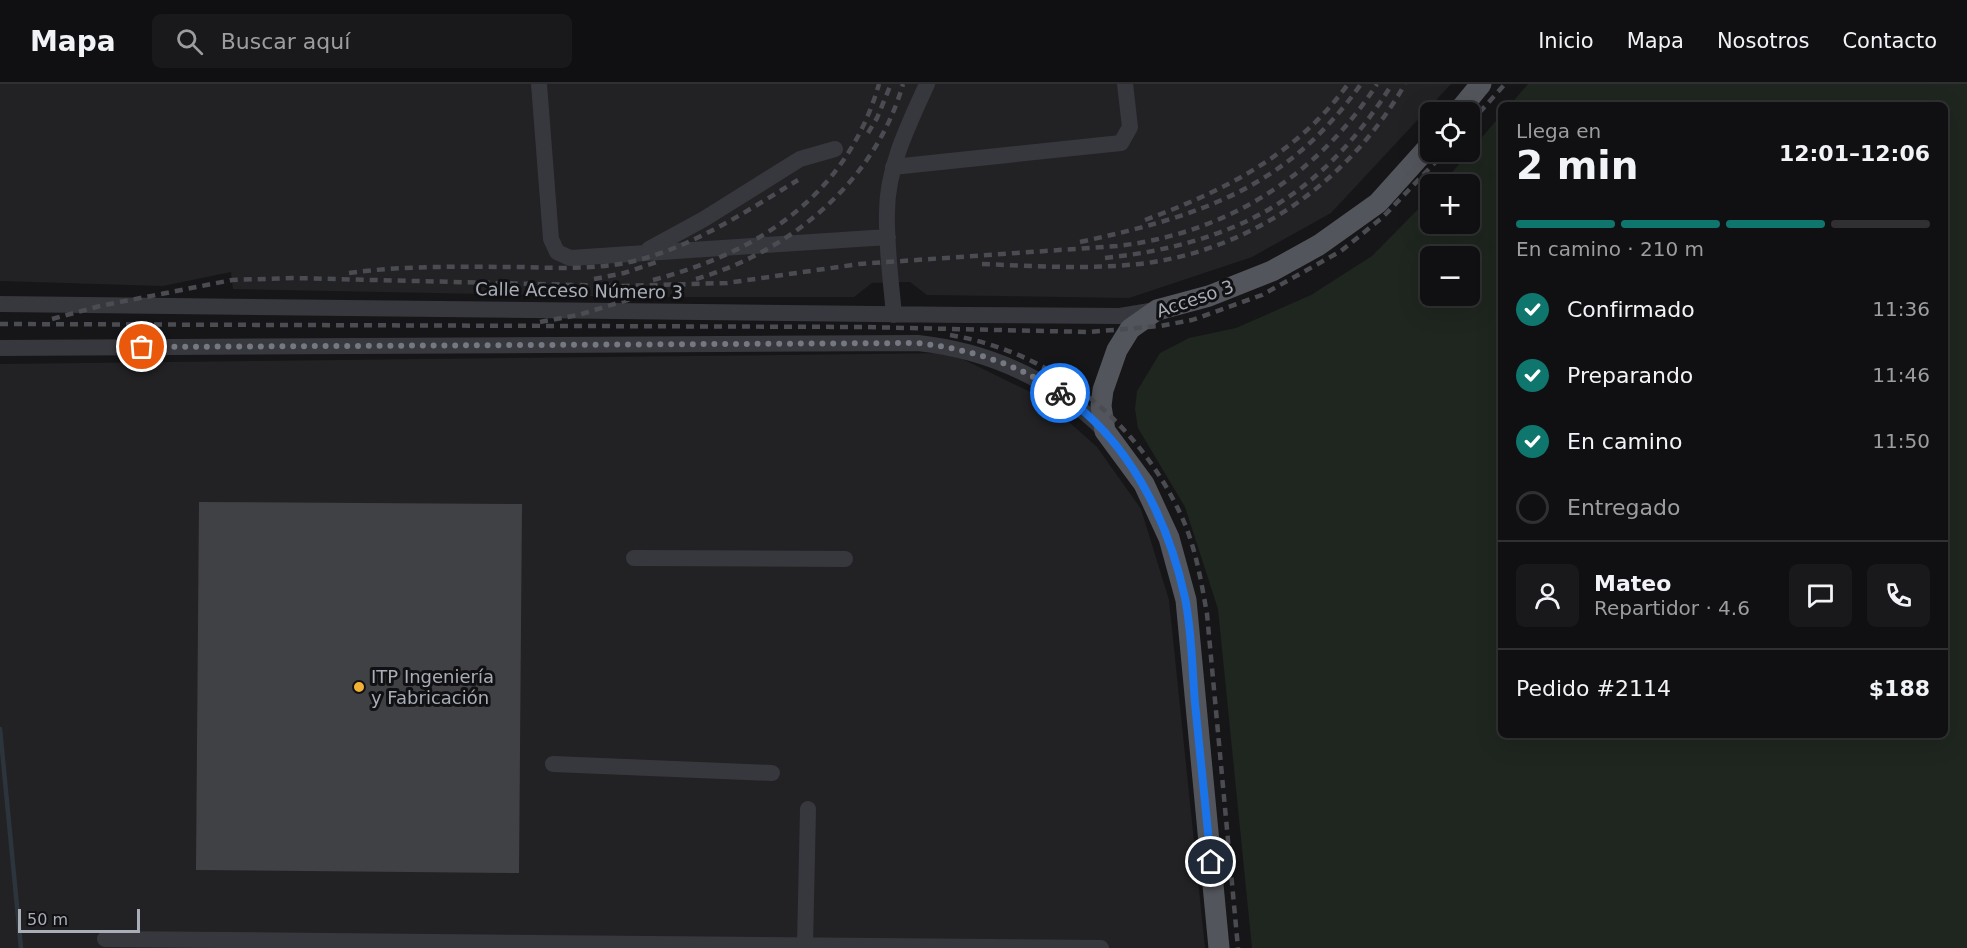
<!DOCTYPE html>
<html lang="es">
<meta charset="utf-8">
<style>
:root{--surface:#101012;--page:#19191b;--text:#f1f3f6;--muted:#9c9d9f;--line:#303032;--accent:#0f766e}
body{margin:0;font-family:"DejaVu Sans",sans-serif;background:var(--page);color:var(--text);height:100vh;display:flex;flex-direction:column;font-size:22px;white-space:nowrap}
*{box-sizing:border-box;margin:0}
p{font-size:20px;color:var(--muted)}
.icon{flex:none;width:33px;height:33px;fill:none;stroke:currentColor;stroke-width:2;stroke-linecap:round;stroke-linejoin:round}
.map{position:relative;flex:1;overflow:hidden}
.panel{position:absolute;left:1498px;top:18px;width:450px;height:636px;display:flex;flex-direction:column;background:var(--surface);border-radius:9px;box-shadow:0 6px 24px #0002,0 0 0 2px var(--line)}
.panel>*{flex:none}
.buttons{position:absolute;left:1420px;top:18px;display:grid;gap:12px}
.buttons a{display:grid;place-items:center;width:60px;height:60px;border-radius:9px;background:var(--surface);box-shadow:0 6px 24px #0002,0 0 0 2px var(--line);font-size:30px}
.scale{position:absolute;left:18px;bottom:15px;width:122px;box-sizing:border-box;padding-left:6px;border:3px solid #a8adb8;border-top:0;font-size:16px;line-height:21px;white-space:nowrap;color:#a8adb8;-webkit-text-stroke:4px #111113;paint-order:stroke}
.pin{position:absolute;display:grid;place-items:center;width:51px;height:51px;color:#fff;margin:-26px;border:3px solid #fff;border-radius:50%;box-shadow:0 2px 6px #0007}
.courier{position:absolute;display:grid;place-items:center;width:60px;height:60px;margin:-30px;border:4px solid #1a73e8;border-radius:50%;background:#fff;color:#222;box-shadow:0 2px 8px #0007}
.headline em{font-style:normal;font-weight:700}
.headline div{display:flex;flex-direction:column-reverse}
.headline{display:flex;align-items:center;justify-content:space-between;height:102px;padding:0 18px}
h1{font-size:39px;font-weight:700;line-height:45px}
.bar{display:grid;grid-template-columns:repeat(4,1fr);gap:9px 6px;align-content:center;height:72px;padding:0 18px}
.bar i{height:8px;border-radius:4px;background:var(--line)}
.bar .active{background:var(--accent)}
.bar p{grid-column:span 4}
.line{display:flex;align-items:center;gap:15px;padding:0 18px;border-top:2px solid var(--line)}
.line div{flex:1}
.round{display:grid;place-items:center;flex:none;width:63px;height:63px;border-radius:9px;background:var(--page)}
ol{padding:0 18px;list-style:none}
li{display:flex;align-items:center;gap:18px;height:66px}
li p{margin-inline-start:auto}
li .icon{padding:6px;border-radius:50%;background:var(--accent);color:#fff;stroke-width:4}
li:last-child{color:var(--muted)}
li i{width:33px;height:33px;border:3px solid var(--line);border-radius:50%}
header{display:flex;align-items:center;gap:36px;box-sizing:border-box;height:84px;padding:0 30px;background:var(--surface);border-bottom:2px solid var(--line)}
header strong{font-size:28px}
nav{display:flex;gap:33px;margin-inline-start:auto;font-size:21px}
.search{width:420px;height:54px;background:var(--page);display:flex;align-items:center;gap:15px;box-sizing:border-box;padding:0 21px;border-radius:9px;color:var(--muted);font-size:22px}
.map>svg:first-child{display:block}
.built{fill:#222225}
.green{fill:#1e261f;fill-rule:evenodd}
.lines{fill:none;stroke-linecap:round;stroke-linejoin:round}
.stream{stroke:#2c353c;stroke-width:4.5}
.building{fill:#404145}
.minor{stroke:#37383d;stroke-width:16}
.major{stroke:#53555c;stroke-width:21}
.rail{stroke:#4a4c52;stroke-width:4.5;stroke-dasharray:8 6;stroke-linecap:butt}
.done{stroke:#757880;stroke-width:6;stroke-dasharray:0 10.8}
.route{stroke:#1a73e8;stroke-width:8}
.poi-dot{fill:#f2b134;stroke:#111113;stroke-width:2}
.labels{text-anchor:middle;stroke-width:6;stroke-linejoin:round;paint-order:stroke}
.street-label{font-size:18px;fill:#a8adb8;stroke:#111113}
.poi-label{font-size:18px;fill:#a8adb8;stroke:#111113;text-anchor:start}
</style>
<header>
<strong>Mapa</strong>
<div class="search"><svg class="icon" aria-label="search" viewBox="0 0 24 24"><circle cx="10" cy="10" r="6"/><path d="M15 15l6 6"/></svg>Buscar aquí</div>
<nav><a>Inicio</a><a>Mapa</a><a>Nosotros</a><a>Contacto</a></nav>
</header>
<div class="map">
<svg width="1967" height="864" viewBox="0 0 1967 864">
<rect width="100%" height="100%" fill="#161618"/>
<path class="built" d="M0 0H1451L1331 129 1252 173 1129 214 927 211 910 198 872 199 854 213H639L233 205 231 188 163 202 0 197Z
M950 269 1041 313 1097 363 1141 425 1169 516 1205 864H0V280Z"/>
<path class="green" d="M1528 0H1967V864H1252L1218 525 1185 423 1138 344 1135 325 1137 307 1160 269 1189 254 1236 244 1311 211 1372 172 1431 112V140H1470V100H1442L1501 31 1502 651H1946V21H1510ZM1431 172H1470V212H1431Z"/>
<g class="lines">
<path class="stream" d="M0 645 21 864"/>
</g>
<path class="building" d="M199 418 522 420 519 789 196 786Z"/>
<g class="lines">
<path class="minor" d="M539 0 551 155 557 168 570 174 888 153
M893 83 1121 59 1130 43 1125 0
M649 165 704 135 800 75 835 65
M0 220 965 231 1120 232 1156 226
M894 231C891 197 886 162 887 128 887 83 909 40 927 0
M0 264 918 259C991 267 1053 296 1105 347
M634 474 845 475
M553 680 772 689
M105 855 1101 864
M805 861 808 725"/>
<path class="major" d="M1458 28 1481 0
M1219 864 1186 516 1169 454 1144 400 1105 347 1101 322 1103 306 1117 266 1130 245 1157 226 1209 212 1272 187 1319 161 1378 119 1431 60"/>
<path class="rail" d="M1470 39 1505 0
M868 49 877 34 891 0
M1145 136C1224 107 1298 70 1348 0
M1080 158C1199 132 1287 105 1361 0
M1105 174C1235 160 1322 113 1392 0
M982 180C1036 182 1093 186 1147 179 1255 164 1351 95 1405 0
M349 189C407 181 464 183 522 183 552 184 583 185 613 181 679 172 742 130 798 96
M594 195 624 189 660 177
M696 195C791 167 875 98 903 0
M653 196C760 168 847 111 879 0
M52 235 100 222 232 196 293 194 618 202 727 199 859 180 1117 162C1225 150 1318 92 1377 0
M540 238 578 231 661 206
M0 240 864 243 1089 248 1160 242 1192 236 1262 211 1341 167 1383 133 1445 68
M950 251C1052 268 1136 336 1180 429 1195 460 1201 496 1207 530L1238 864"/>
</g>
<g class="lines">
<path class="done" d="M142 263 918 259C969 265 1018 280 1060 309"/>
<path class="route" d="M1060 309C1129 356 1168 435 1185 514 1192 548 1192 584 1195 619 1200 672 1206 725 1211 778"/>
</g>
<circle class="poi-dot" cx="359" cy="603" r="6"/>
<g class="labels">
<g class="street-label">
<text transform="translate(579 207) rotate(1)" y="6">Calle Acceso Número 3</text>
<text transform="translate(1195 215) rotate(-19)" y="6">Acceso 3</text>
</g>
<g class="poi-label">
<text x="371" y="599">ITP Ingeniería<tspan x="371" dy="21">y Fabricación</tspan></text>
</g>
</g>
</svg>
<div class="buttons">
<a><svg class="icon" aria-label="locate" viewBox="0 0 24 24"><circle cx="12" cy="12" r="6"/><path d="M12 2v4M12 18v4M2 12h4M18 12h4"/></svg></a>
<a>+</a>
<a>−</a>
</div>
<div class="scale">50 m</div>
<div class="pin" style="left:142px;top:263px;background:#ea580c"><svg class="icon" aria-label="bag" viewBox="0 0 24 24"><path d="M5 8h14l-1 12H6zM9 8a3 3 0 0 1 6 0"/></svg></div>
<div class="pin" style="left:1211px;top:778px;background:#1f2937"><svg class="icon" aria-label="home" viewBox="0 0 24 24"><path d="M3 11l9-7 9 7M6 9v11h12V9"/></svg></div>
<div class="courier" style="left:1060px;top:309px"><svg class="icon" aria-label="bike" viewBox="0 0 24 24"><circle cx="6" cy="16" r="4"/><circle cx="18" cy="16" r="4"/><path d="M6 16l4-8h5l3 8M10 8l3 8H6M13 5h3"/></svg></div>
<section class="panel">
<div class="headline"><div><h1>2 min</h1><p>Llega en</p></div><em>12:01–12:06</em></div>
<div class="bar"><i class="active"></i><i class="active"></i><i class="active"></i><i></i><p>En camino · 210 m</p></div>
<ol>
<li><svg class="icon" aria-label="check" viewBox="0 0 24 24"><path d="M5 12l5 5 9-10"/></svg>Confirmado<p>11:36</p></li>
<li><svg class="icon" aria-label="check" viewBox="0 0 24 24"><path d="M5 12l5 5 9-10"/></svg>Preparando<p>11:46</p></li>
<li><svg class="icon" aria-label="check" viewBox="0 0 24 24"><path d="M5 12l5 5 9-10"/></svg>En camino<p>11:50</p></li>
<li><i></i>Entregado</li>
</ol>
<div class="line" style="height:108px"><a class="round"><svg class="icon" aria-label="person" viewBox="0 0 24 24"><circle cx="12" cy="8" r="4"/><path d="M4 21q1-7 8-7t8 7"/></svg></a><div><b>Mateo</b><p>Repartidor · 4.6</p></div><a class="round"><svg class="icon" aria-label="chat" viewBox="0 0 24 24"><path d="M4 5h16v11H9l-5 4z"/></svg></a><a class="round"><svg class="icon" aria-label="phone" viewBox="0 0 24 24"><path d="M5 4h4l2 5-3 2q2 4 5 5l2-3 5 2v4C11 20 4 13 5 4z"/></svg></a></div>
<div class="line" style="height:78px"><div>Pedido #2114</div><b>$188</b></div>
</section>
</div>
